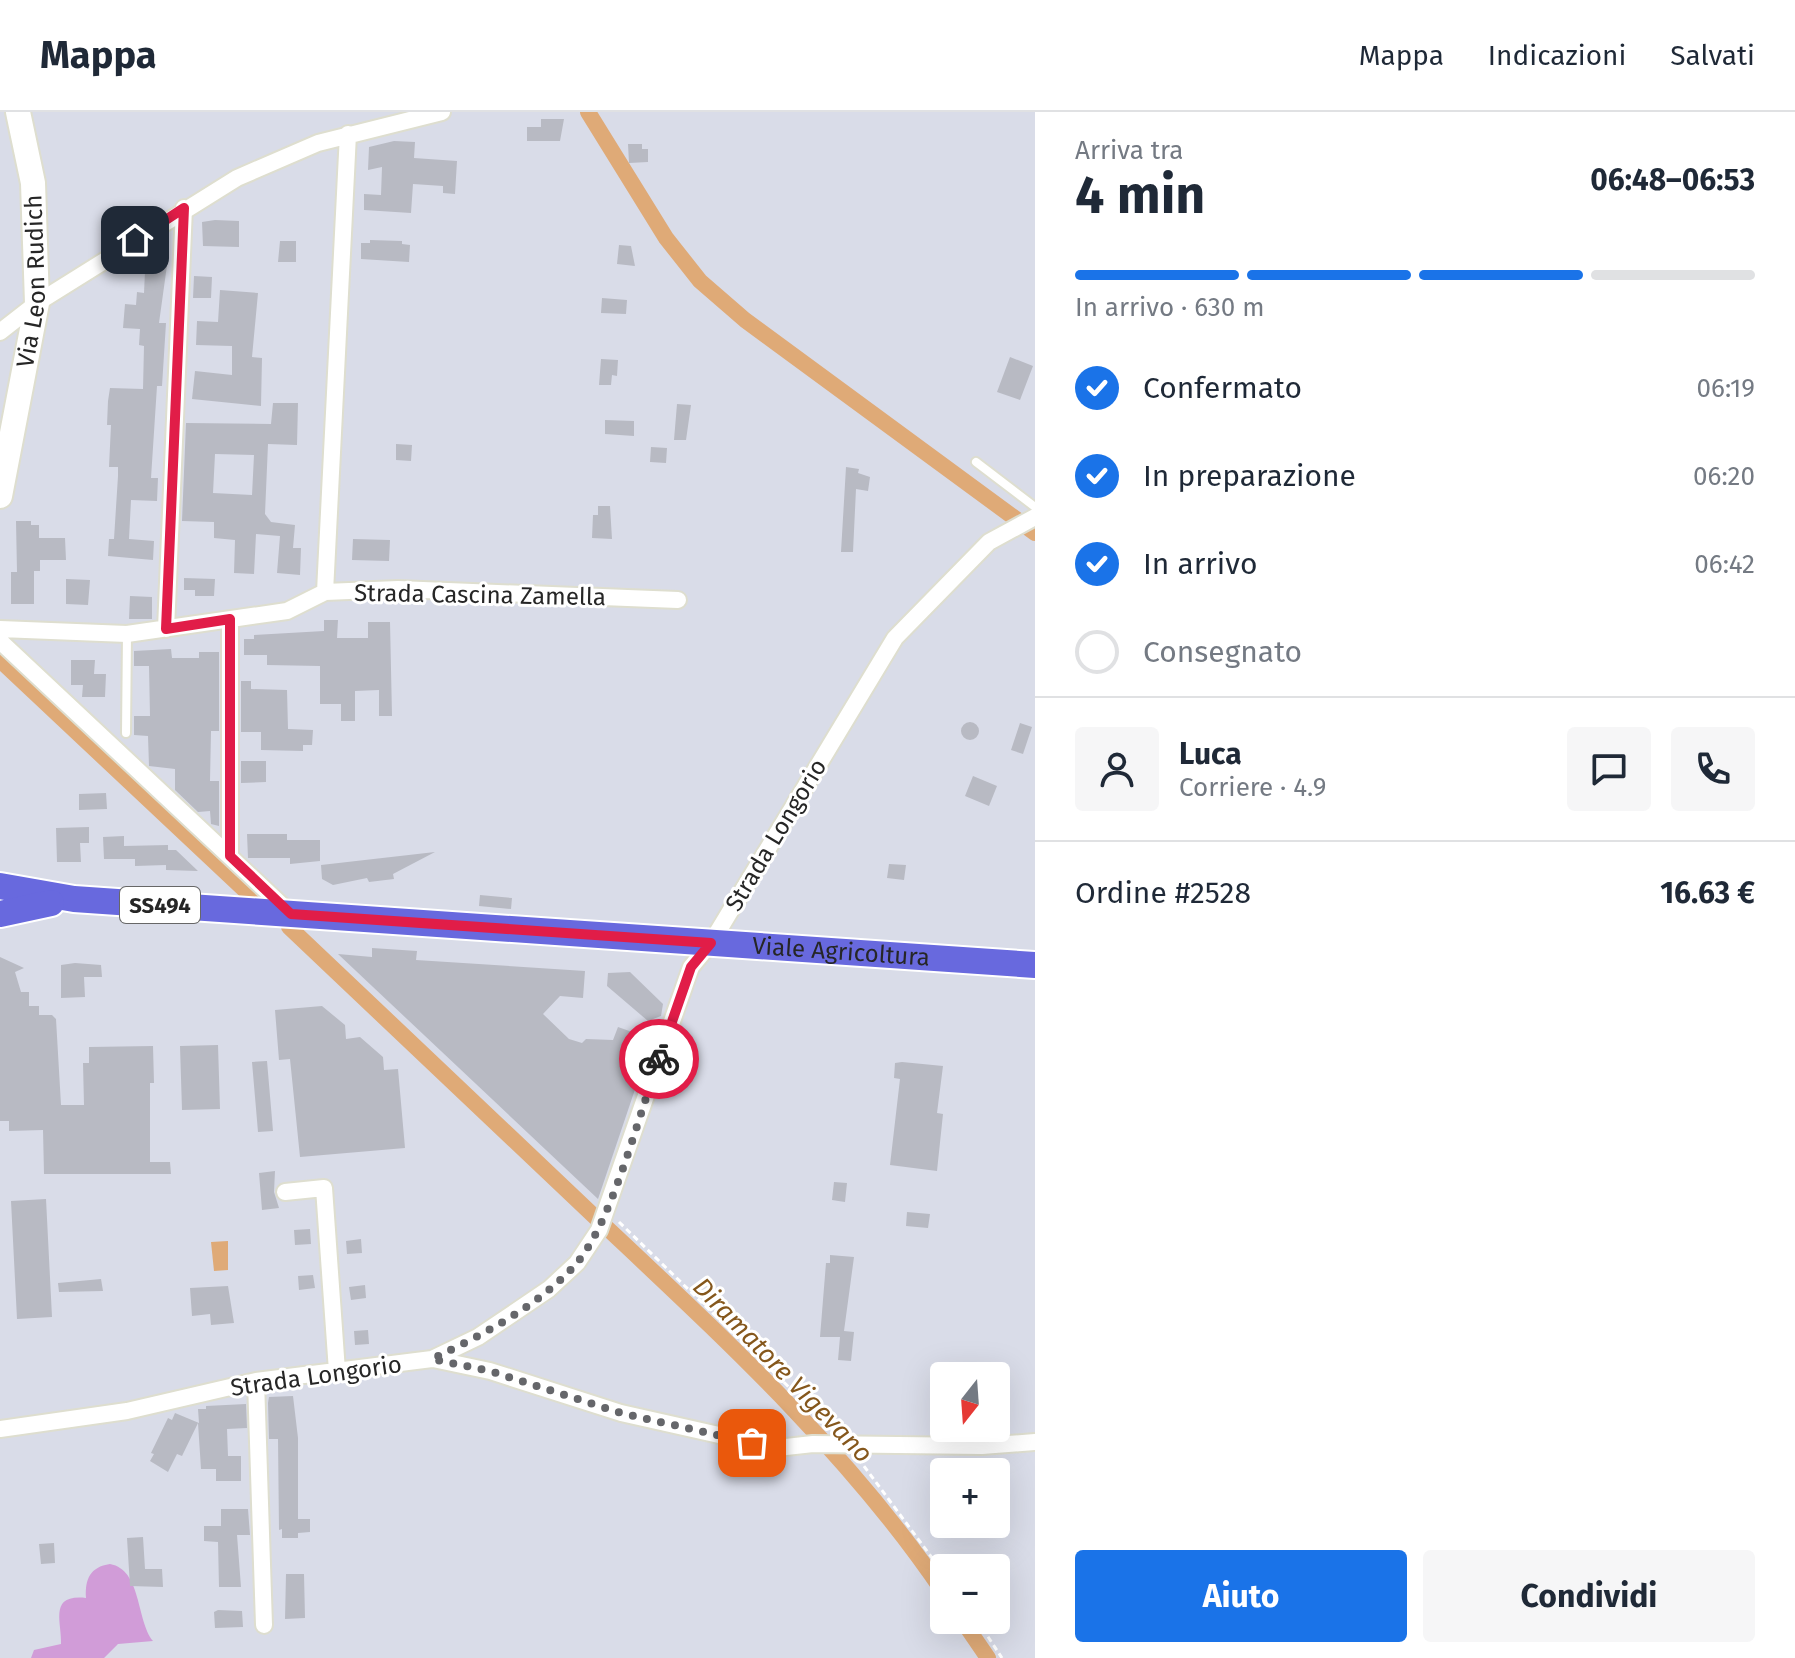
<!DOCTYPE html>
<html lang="it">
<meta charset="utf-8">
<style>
:root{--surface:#fff;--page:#f6f6f7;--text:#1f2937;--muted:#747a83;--line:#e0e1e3;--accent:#1a73e8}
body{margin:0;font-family:"Fira Sans",sans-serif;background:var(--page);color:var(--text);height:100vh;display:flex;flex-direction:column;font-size:30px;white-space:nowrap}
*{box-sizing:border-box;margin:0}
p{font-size:26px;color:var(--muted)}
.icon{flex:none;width:44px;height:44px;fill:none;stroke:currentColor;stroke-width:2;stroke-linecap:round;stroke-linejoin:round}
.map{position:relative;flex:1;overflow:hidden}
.side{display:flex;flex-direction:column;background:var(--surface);width:760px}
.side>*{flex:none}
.needle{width:52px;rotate:197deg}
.fabs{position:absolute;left:930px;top:1250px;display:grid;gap:16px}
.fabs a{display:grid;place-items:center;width:80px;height:80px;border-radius:8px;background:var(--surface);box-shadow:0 8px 32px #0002;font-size:40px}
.pin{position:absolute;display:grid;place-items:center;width:68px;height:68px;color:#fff;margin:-34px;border-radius:16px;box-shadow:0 4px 12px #0006}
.courier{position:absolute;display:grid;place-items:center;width:80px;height:80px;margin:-40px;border:6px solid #e11d48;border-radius:50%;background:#fff;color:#222;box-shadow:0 2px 10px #0007}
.summary em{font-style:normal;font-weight:700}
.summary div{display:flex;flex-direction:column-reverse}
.summary{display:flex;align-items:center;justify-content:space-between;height:136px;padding:0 40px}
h1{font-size:52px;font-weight:700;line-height:60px}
.bar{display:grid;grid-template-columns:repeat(4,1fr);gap:12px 8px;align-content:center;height:96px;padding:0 40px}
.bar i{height:10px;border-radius:6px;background:var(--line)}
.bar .current{background:var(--accent)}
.bar p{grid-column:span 4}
.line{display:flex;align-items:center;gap:20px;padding:0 40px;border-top:2px solid var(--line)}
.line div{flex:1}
.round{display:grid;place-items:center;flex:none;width:84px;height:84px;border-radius:8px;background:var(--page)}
ol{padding:0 40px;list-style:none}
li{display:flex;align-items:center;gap:24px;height:88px}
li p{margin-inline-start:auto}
li .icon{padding:8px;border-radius:50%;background:var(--accent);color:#fff;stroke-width:4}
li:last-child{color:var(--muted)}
li i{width:44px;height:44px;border:4px solid var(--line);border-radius:50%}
.button{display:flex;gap:16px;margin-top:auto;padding:16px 40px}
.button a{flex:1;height:92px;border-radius:8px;background:var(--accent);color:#fff;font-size:32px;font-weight:700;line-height:92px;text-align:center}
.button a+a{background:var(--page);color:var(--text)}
header{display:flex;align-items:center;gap:48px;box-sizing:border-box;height:112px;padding:0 40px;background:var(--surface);border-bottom:2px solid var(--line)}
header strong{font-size:38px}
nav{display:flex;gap:44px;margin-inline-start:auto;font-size:28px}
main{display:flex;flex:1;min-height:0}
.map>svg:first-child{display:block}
.green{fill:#d19cd8}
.water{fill:#dfaa77}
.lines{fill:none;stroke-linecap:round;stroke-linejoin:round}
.canal{stroke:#dfaa77;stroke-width:16}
.building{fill:#b8bac3;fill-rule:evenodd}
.lane-casing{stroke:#dedecf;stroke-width:12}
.street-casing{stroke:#dedecf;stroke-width:20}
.secondary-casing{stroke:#dedecf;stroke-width:28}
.primary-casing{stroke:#fff;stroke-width:30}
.path{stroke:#fff;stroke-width:3;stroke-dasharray:6 4;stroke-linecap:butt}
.lane{stroke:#fff;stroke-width:8}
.street{stroke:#fff;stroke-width:16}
.secondary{stroke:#fff;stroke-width:24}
.primary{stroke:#6869de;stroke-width:26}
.done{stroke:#65666a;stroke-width:8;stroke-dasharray:0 14.4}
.route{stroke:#e11d48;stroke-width:10}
.labels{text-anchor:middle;stroke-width:6;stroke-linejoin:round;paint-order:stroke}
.shield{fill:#fff;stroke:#676767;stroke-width:2}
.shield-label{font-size:22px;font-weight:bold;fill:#262626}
.street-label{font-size:24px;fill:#262626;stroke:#fff}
.water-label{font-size:26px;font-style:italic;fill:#85571c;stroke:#fff}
</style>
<header>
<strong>Mappa</strong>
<nav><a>Mappa</a><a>Indicazioni</a><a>Salvati</a></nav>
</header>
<main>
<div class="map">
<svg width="1035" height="1546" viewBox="0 0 1035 1546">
<rect width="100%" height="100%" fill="#d9dce8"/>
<path class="green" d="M110 1452C142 1458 136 1508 153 1529L118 1532 104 1546H31L34 1538 61 1532C62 1510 48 1482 86 1486 85 1467 90 1455 110 1452Z"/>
<path class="water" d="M228 1129V1158L214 1159 211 1130Z"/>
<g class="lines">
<path class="canal" d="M588 0 666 126 700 169 745 208 1035 421
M0 548 251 784
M289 815 596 1106
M606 1115C727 1229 850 1342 944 1481
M962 1508 988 1546"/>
</g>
<path class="building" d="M541 7H564L560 29H527V15H541Z
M394 29 415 30 414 46 457 49 455 82 443 81V74L413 72 411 101 364 98V82L381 83 382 55 368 58 369 35Z
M628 32H642V37H648V50L629 51Z
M215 108 239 109V135L203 134 202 110Z
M370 128 402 129V132L410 133 409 150 361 147V131H370Z
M280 129H296V150H278Z
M619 133 631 134 635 154 617 152Z
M146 138 169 139 159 211H166L162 274H157L151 366H158L157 389 131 388 129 427 154 429 153 448 108 444 109 427H114L118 364V355H109L111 313H107L108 289 110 276 143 277 144 234 139 233 140 217 123 216 125 192 136 193 137 180 144 181Z
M194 164 212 165 211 186H193Z
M220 178 258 181 252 245 262 246 261 294 192 287 195 259 232 263V234L196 233 197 209 218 210Z
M602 186 627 188 626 202 601 201Z
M1010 245 1033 254 1020 288 997 280Z
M601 247 618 248 617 264 612 263 611 273H599Z
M273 291H298L297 333 268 332 265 402 271 410 295 413 293 436H301L300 463 277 461 280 424 256 422 254 462 234 461 235 428 214 426V410L182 409 186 311 271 312ZM215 342 254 343 252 383 213 381Z
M677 292 691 293 686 328H674Z
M605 308 634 309V324L605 322Z
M396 332 412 333 411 349 396 348Z
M651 335 667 336 666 351 650 350Z
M846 355 859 357 858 361 870 365 868 379 856 377 853 440H841Z
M598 394H610L612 427 592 426 593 403H598Z
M16 409H31V413H39V426H65L66 448H40V459H34V492H11V460H17Z
M353 427 390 428 389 449 352 448Z
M184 466 215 467 214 484H195V478H184Z
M66 467 90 468 88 493 66 492Z
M130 484 152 485V507H129Z
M324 508H338L337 526H368V510H390L392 604H379V578L355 579V609H341V592H320V554L267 553V543H244V527H254V523L324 519Z
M171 537 172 546H199V540H219V619H211L210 669H219V714L211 712 210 699 198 700 175 678V657L149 654 148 624 134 623V604H150L149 554H134V539Z
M71 548H95L94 562H106L105 585H82L83 573H71Z
M241 569H251V577L287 578 288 617 313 618 312 633H303V639L261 638V620H241Z
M961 619a9 9 0 1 1 18 0a9 9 0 1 1-18 0Z
M1020 611 1032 615 1023 642 1011 638Z
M241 649H266V670L241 671Z
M973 664 997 674 989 694 965 684Z
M106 681 107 697 79 698V682Z
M89 715V731H80L81 750H57L56 716Z
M247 722H287V728H320V749L290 752V746H248Z
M124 724V734L168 733V738H176L198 759 166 758V753L135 754V747H104L103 725Z
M435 740 393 762 394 767 369 770 367 766 333 773 322 767 321 753Z
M889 752 906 753 904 768 887 766Z
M480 783 512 786 511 797 479 794Z
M372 836 417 839 416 848 585 859 583 886 560 884 543 902 569 927 582 931 586 927 613 928 618 915 652 927 598 1087 338 842 372 845Z
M0 845 24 856 15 860 21 880H29V894H39V903H52L56 907 61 993H84L83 951H89V935L153 934 154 971H150V1050H170L171 1062H44L43 1018 9 1019V1009H0Z
M75 851 101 853 102 865H84L85 885 61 886V853Z
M630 860 663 892 661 904 648 909 607 874 608 861Z
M322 894 345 913 346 927 360 925 383 945 384 958 398 957 405 1036 300 1045 290 947 279 948 275 898Z
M218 933 220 997 182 998 180 934Z
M267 949 273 1019 258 1020 252 950Z
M902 950 943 954 937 1001 943 1002 937 1059 890 1053 900 967 894 966 895 951Z
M275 1059 274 1080 279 1096 262 1098 259 1061Z
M834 1070 847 1071 845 1090 832 1088Z
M46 1087 52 1205 17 1207 11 1089Z
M907 1100 930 1102 928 1116 906 1114Z
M310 1117 311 1132 295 1133 294 1118Z
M361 1127 362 1141 347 1142 346 1129Z
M830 1143 854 1145 844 1219 854 1220 851 1249 838 1248 840 1225H820L826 1151H830Z
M313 1163 315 1176 299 1178 298 1164Z
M101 1167 103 1179 59 1180 58 1171Z
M365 1173 366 1186 351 1188 349 1175Z
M228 1174 234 1211 211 1213 210 1202 192 1204 190 1176Z
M368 1218 369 1232 355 1233 354 1219Z
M293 1284 298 1326V1407H310V1420L298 1421V1426H282V1417L279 1418 278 1327H269L268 1291 269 1285Z
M246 1292 247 1316 227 1317 228 1344H241V1369H216V1357H201L198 1311 182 1344 177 1342 168 1360 150 1349 154 1342 151 1341 168 1306 172 1308 175 1301 199 1311 198 1297H206V1294Z
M221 1397H248L250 1423H237L241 1475H219L218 1430 204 1429V1414H221Z
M143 1425 145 1457H162L163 1475 130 1474 127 1426Z
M54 1431 55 1451 41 1452 39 1432Z
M286 1462H304L305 1506 285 1507Z
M218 1498 242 1499 243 1515 215 1516 214 1500Z"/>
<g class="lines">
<defs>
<path id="lane" d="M976 350 1035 395
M126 621 127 522"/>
<path id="street" d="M0 220 37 191 237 66 318 31 442 0
M325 480 348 22
M0 517 127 522 287 499 325 480 398 477 678 488
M166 517 184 96
M0 529 290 801
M230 744V507
M285 1080 324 1076 337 1259
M433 1247 490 1259 621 1301 777 1336 813 1332 982 1334 1035 1330
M256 1269 264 1513
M0 1317 127 1299 256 1269 432 1247 478 1225 549 1177 577 1151 599 1118 691 855 711 831 895 526 989 430 1035 405"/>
<g id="secondary">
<path id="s1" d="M0 384 37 191 33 71 18 0"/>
</g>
<g id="primary">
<path id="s2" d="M0 774 74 787 1035 853"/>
<path d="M0 802 51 791"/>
</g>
</defs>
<use href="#lane" class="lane-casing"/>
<use href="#street" class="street-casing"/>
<use href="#secondary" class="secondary-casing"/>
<use href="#primary" class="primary-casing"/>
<path class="path" d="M619 1110 832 1317
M858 1346 944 1462
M977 1508 1002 1546"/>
<use href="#lane" class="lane"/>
<use href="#street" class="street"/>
<use href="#secondary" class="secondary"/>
<use href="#primary" class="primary"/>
</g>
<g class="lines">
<path class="done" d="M659 947C639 1002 612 1111 576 1152 539 1194 482 1223 432 1247L490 1259 621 1301 752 1331"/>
<path class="route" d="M135 128 184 96 166 517 230 507V744L291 802 711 831 691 855 659 947"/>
</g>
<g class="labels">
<rect class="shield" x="120" y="775" width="80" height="36" rx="6"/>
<g class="shield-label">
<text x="160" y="801">SS494</text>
</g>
<g class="street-label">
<text dy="8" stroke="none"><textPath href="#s1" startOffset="218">Via Leon Rudich</textPath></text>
<text transform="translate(480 483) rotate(1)" y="8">Strada Cascina Zamella</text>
<text transform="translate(776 723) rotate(-59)" y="8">Strada Longorio</text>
<text dy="8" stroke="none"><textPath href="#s2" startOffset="844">Viale Agricoltura</textPath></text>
<text transform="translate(316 1264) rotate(-8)" y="8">Strada Longorio</text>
</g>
<g class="water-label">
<text transform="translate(783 1258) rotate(46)" y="9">Diramatore Vigevano</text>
</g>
</g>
</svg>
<div class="fabs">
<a><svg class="needle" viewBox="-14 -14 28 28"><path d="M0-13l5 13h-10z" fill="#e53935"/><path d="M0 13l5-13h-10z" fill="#747a83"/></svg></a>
<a>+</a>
<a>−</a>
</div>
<div class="pin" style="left:752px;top:1331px;background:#ea580c"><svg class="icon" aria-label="bag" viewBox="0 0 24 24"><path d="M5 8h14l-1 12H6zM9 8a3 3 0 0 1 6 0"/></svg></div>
<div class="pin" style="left:135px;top:128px;background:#1f2937"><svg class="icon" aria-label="home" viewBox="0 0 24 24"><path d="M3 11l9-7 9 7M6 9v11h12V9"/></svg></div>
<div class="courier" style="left:659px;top:947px"><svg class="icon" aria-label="bike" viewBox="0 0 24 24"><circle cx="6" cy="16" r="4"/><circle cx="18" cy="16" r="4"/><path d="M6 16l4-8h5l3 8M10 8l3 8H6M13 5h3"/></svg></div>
</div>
<section class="side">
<div class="summary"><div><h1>4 min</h1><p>Arriva tra</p></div><em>06:48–06:53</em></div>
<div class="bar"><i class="current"></i><i class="current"></i><i class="current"></i><i></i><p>In arrivo · 630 m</p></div>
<ol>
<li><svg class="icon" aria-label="check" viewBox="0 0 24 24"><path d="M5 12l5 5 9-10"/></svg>Confermato<p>06:19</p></li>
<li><svg class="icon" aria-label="check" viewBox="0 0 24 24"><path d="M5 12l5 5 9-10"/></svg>In preparazione<p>06:20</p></li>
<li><svg class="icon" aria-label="check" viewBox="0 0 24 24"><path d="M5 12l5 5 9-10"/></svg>In arrivo<p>06:42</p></li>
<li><i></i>Consegnato</li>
</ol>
<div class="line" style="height:144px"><a class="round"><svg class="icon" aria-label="person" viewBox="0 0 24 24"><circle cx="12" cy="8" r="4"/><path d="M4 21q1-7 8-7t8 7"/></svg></a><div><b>Luca</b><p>Corriere · 4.9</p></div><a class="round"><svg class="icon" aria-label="chat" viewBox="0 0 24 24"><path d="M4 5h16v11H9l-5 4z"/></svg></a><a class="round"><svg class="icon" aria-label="phone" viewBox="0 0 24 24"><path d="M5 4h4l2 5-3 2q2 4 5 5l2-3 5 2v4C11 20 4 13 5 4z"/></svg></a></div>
<div class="line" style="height:104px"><div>Ordine #2528</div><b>16.63 €</b></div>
<div class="button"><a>Aiuto</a><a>Condividi</a></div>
</section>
</main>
